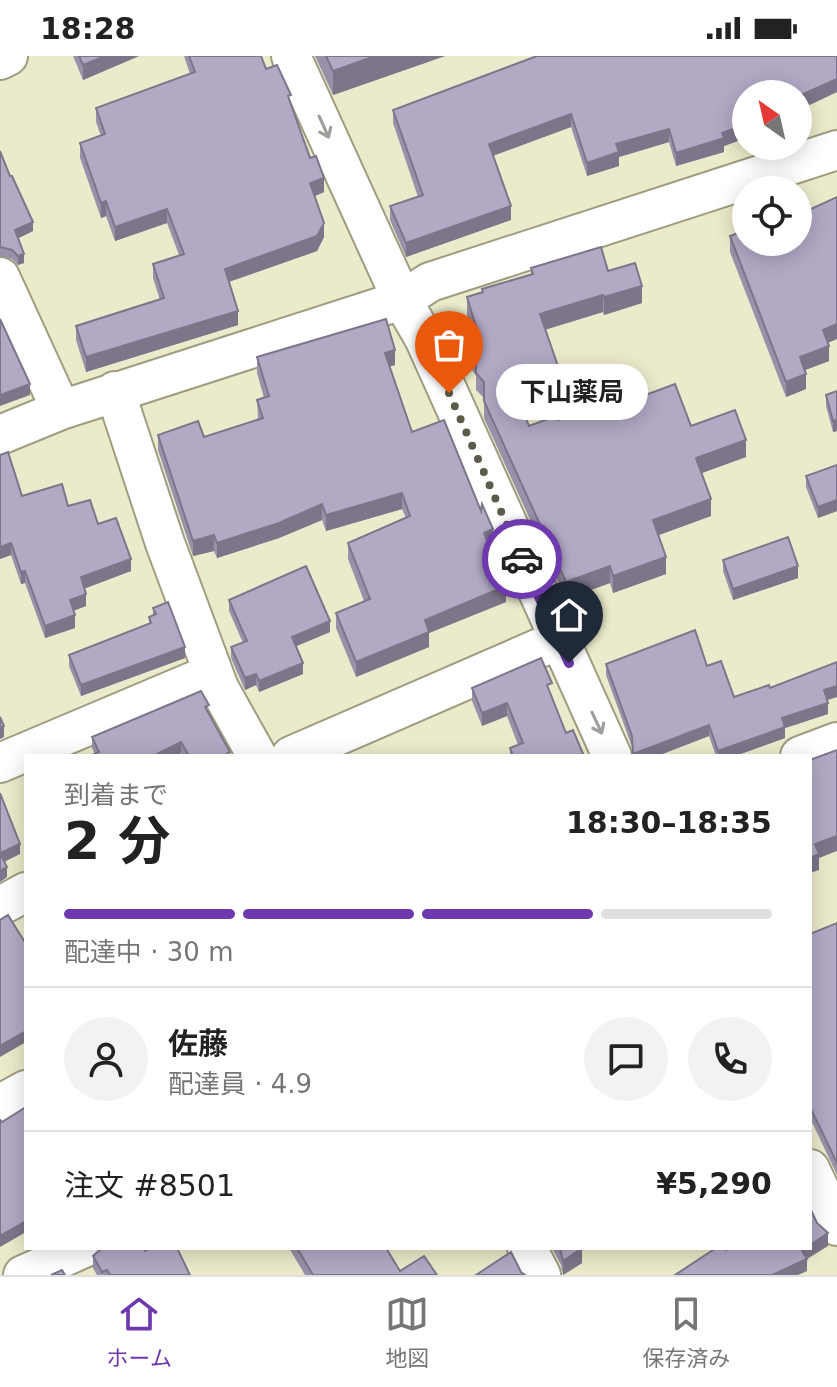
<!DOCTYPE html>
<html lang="ja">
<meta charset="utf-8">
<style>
:root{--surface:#fff;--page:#f2f2f2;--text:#222;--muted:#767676;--line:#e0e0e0;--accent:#6e38af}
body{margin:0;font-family:"DejaVu Sans","Noto Sans JP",sans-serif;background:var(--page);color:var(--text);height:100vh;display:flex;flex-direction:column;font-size:30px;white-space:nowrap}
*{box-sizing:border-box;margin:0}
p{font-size:26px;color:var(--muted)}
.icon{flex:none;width:44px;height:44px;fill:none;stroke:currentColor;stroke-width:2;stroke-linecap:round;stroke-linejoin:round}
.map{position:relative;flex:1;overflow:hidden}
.drawer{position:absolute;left:24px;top:698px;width:788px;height:496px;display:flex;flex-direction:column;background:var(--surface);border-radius:0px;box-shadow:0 4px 20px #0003}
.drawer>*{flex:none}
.needle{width:52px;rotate:326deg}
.fabs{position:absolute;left:732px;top:24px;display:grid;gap:16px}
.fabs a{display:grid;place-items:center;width:80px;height:80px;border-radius:50%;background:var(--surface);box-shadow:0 4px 20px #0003;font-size:40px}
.pin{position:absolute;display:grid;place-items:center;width:68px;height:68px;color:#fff;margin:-82px -34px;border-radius:50% 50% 50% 0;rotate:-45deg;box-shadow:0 0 8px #0007}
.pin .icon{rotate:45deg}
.courier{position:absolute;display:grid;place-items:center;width:80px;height:80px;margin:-40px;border:6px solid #6e38af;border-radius:50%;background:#fff;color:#222;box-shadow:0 2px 10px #0007}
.bubble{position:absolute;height:56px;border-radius:28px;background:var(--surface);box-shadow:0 4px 20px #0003;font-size:26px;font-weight:700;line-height:56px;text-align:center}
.headline em{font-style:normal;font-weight:700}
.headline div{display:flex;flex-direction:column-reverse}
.headline{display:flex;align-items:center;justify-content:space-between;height:136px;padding:0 40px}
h1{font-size:52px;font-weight:700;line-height:60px}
.bar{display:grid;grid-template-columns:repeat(4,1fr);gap:12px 8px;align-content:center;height:96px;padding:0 40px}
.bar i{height:10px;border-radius:6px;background:var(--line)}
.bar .current{background:var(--accent)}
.bar p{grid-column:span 4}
.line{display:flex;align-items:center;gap:20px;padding:0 40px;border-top:2px solid var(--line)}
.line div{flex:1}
.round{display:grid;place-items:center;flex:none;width:84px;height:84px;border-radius:42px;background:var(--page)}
.status{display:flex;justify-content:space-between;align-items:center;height:56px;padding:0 40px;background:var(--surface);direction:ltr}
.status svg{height:22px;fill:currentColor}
.menu{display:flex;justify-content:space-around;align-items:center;height:112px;border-top:2px solid var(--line);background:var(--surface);font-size:22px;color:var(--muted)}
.menu a{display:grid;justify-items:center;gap:4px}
.menu .current{color:var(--accent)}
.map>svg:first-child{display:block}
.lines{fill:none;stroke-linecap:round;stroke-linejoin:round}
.minor-casing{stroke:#9e9d80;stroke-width:42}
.minor{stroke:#fff;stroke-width:38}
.wall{fill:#9991a9}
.shaded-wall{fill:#7d768a}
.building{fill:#b2a9c5;stroke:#7d768a;stroke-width:2}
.oneway{stroke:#a09f9b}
.done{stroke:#5d5c4b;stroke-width:8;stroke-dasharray:0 14.4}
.route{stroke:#6e38af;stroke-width:10}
</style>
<div class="status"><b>18:28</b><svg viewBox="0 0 49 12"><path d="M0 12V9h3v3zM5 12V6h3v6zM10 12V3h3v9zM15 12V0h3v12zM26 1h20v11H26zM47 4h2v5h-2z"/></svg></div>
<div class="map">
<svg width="837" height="1219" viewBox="0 0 837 1219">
<rect width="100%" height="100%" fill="#ebeacb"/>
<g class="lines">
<defs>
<path id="minor" d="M291 0 402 244 424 282 612 700
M0 4 8 0
M0 221 61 354
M115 335 165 487 219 632 257 700
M0 379 61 354 402 244 430 226 837 94
M291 700 558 584
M800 700 837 686
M0 707 213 617
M0 850 26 836
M0 1048 26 1034
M810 1113 837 1170
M527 1192 541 1219
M23 1219 84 1192"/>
</defs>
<use href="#minor" class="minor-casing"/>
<use href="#minor" class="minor"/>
</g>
<path class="wall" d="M73 0H139L83 24Z
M184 0H261L266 13 291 49 324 136 315 140 324 181 317 195 229 226 238 269 86 316 76 284V270L160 244 153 222V208L179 199 167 167 115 185 106 160 101 162 80 102V87L101 80 96 66V52L190 18Z
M315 0H445L333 39Z
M537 0H837V36L805 51V62L798 65V38H746V82L724 90V96L676 110 669 86 619 101V110L587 120 571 71 493 100 511 150V164L406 201 390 164V150L418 141 393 67V54Z
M0 95 33 175 18 182 24 207 18 209 12 203 0 200Z
M730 180 828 287 829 305 805 314 806 333 786 341 730 196Z
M531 212 608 215 642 247 604 259 603 256 545 274 560 333 520 346 529 370 594 358 691 370 746 401 702 417 711 460 659 479 666 518 613 537 610 527 566 543 484 362V342L476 334V320L467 306V289L475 286 467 258V241L482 237V233L531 218Z
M257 301 395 309 390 310 412 376 493 489 490 490 506 546 429 577V591L356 621 336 572V557L364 545 348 503V487L406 462 402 453 326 475 322 464 279 482 217 502 214 495 193 500 158 394V379L204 381 258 363 257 344 264 342 257 317Z
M837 335V375L833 376 826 350V339Z
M837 409V455L818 462 806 431V420Z
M22 440 68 450 98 468 131 515 84 532 86 550 73 555 75 572 45 582 25 527 21 528 11 499 0 503Z
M723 504 798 522 733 544 723 515Z
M229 544 330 576 296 590 303 618 259 636 256 629 245 634 231 602V591L243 587 229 555Z
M153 552 185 602 81 640 69 610V599L149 568V561L153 559Z
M837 606V641L827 644 828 658 785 672V682L735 700H716L709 680 657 700H633L632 691 606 619V608L707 610 734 641 770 632Z
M472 632 552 640 566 677 584 700H510V692L518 689 507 660 482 670 472 645Z
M209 660 230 700H183L181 697 175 700H90L95 698 92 692V681Z
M837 867V1119L811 1064 810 878Z
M289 1192H386L400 1215 437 1219H305Z
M552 1192H582V1207L563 1219 561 1209Z
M145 1195 190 1219H97L93 1212V1200Z"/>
<path class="shaded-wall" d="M105 0H139L83 24V9Z
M375 0H445L333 39V15Z
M837 23V36L805 51V62L798 65V52L801 39Z
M571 58V71L489 101V88Z
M746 68V82L724 90V96L676 110V97L722 77Z
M669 73V86L619 101V110L587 120V107L616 88Z
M324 122V136L310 142V127Z
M106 145V160L101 162V147Z
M511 150V164L406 201V187Z
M167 153V167L115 185V171Z
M33 166V175L15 184V174Z
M324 167V181L317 195 225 227V213Z
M24 198V207L18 209V200Z
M642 230V247L604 259V241Z
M603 239V256L540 275V258Z
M238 255V269L86 316V301Z
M837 268V283L823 289V274Z
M829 290V305L800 316V301Z
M395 294V309L385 312V297Z
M560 316V333L514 348V331Z
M806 318V333L786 341V326Z
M30 328V339L0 350V339Z
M837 364V375L833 376V365Z
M746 384V401L696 419V402Z
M402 437V453L326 475V459Z
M711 443V460L653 481V464Z
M837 444V455L818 462V451Z
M322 448V464L279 482 217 502V487Z
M493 473V489L484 492V477Z
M214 479V495L193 500V485Z
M11 487V499L0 503V491Z
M666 501V518L613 537V520Z
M131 503V515L81 534V521Z
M610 510V527L566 543V526Z
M798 510V522L733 544V533Z
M25 515V527L21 528V516Z
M506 530V546L429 577V591L356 621V606L425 564Z
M86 538V550L70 556V544Z
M75 559V572L45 582V570Z
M330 565V576L292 592V581Z
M185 591V602L81 640V629Z
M303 607V618L259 636V625Z
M256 618V629L245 634V622Z
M837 630V641L824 645V634Z
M507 647V660L482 670V657Z
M828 647V658L785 672V682L735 700H718V695L782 662Z
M709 669V680L657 700H633V698Z
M4 670V681L0 683V672Z
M181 686V697L175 700H153Z
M837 780V795L819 802V814L810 817V802L815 788Z
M20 788V798L0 808V797Z
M7 811V821L0 826V815Z
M26 975V986L0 1001V990Z
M26 1165V1176L0 1191V1180Z
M828 1177V1190L807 1203V1215L798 1219H772L802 1195 806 1192H810V1189Z
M582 1192V1207L563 1219V1205Z"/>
<path class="building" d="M79 0H105L83 9Z
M189 0H261L266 13 277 9 291 39 288 40 310 102 316 100 324 122 310 127 324 167 317 180 225 213 238 255 86 301 76 270 164 242 153 208 184 198 167 153 115 171 106 145 101 147 80 87 105 78 96 52 195 16Z
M326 0H375L333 15Z
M537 0H837V23L801 39 805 48 798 52V38H746V68L722 77 724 82 676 97 669 73 616 88 619 96 587 107 571 58 489 88 511 150 406 187 390 150 423 139 393 54Z
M0 95 10 120H12L33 166 15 174 24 198 18 200 12 194 0 191Z
M837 141V268L823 274 829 290 800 301 806 318 786 326 730 180 746 174V186H798V159Z
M601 191 608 215 635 207 642 230 604 241 603 239 540 258 560 316 514 331 529 370 556 360 558 364 592 352 594 358 675 328 691 370 735 354 746 384 696 402 711 443 653 464 666 501 613 520 610 510 566 526 484 345V326L476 317V303L467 289 480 284 467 241 483 236 482 233 533 218 531 212Z
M0 263 30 328 0 339Z
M386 263 395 294 385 297 412 376 444 364 481 455 482 448 493 473 484 477 506 530 425 564 429 576 356 606 336 557 370 543 348 487 410 460 402 437 326 459 322 448 279 467 217 487 214 479 193 485 158 379 198 365 204 381 263 362 257 344 269 340 257 301Z
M837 335V364L833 365 826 339Z
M8 396 22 440 62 428 68 450 90 444 98 468 116 462 131 503 81 521 86 538 70 544 75 559 45 570 25 515 21 516 11 487 0 491V399Z
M837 409V444L818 451 806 420Z
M788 481 798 510 733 533 723 504Z
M306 510 330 565 292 581 303 607 259 625 256 618 245 622 231 591 247 585 229 544Z
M168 546 185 591 81 629 69 599 151 567 149 561 156 558 153 552Z
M695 574 707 610 721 605 734 641 769 629 770 632 837 606V630L824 634 828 647 782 662 785 671 718 695 709 669 633 698 632 680 606 608Z
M541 602 552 627 547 629 566 677 573 674 584 700H513L510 692 523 687 507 647 482 657 472 632Z
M201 635 209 649 205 651 230 696 223 700H189L181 686 153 700H90L99 696 92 681Z
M0 661 4 670 0 672Z
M837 694V780L815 788 819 798 810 802V704Z
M0 737 20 788 0 797 7 811 0 815Z
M8 859 26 888V975L0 990V864Z
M837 867V1107L811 1053H810V878Z
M26 1051V1165L0 1180V1064L2 1066Z
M810 1152 817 1167 828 1177 810 1189Z
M102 1192H143L145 1195 150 1192H177L190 1219H110L107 1214 102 1216 93 1200Z
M297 1192H386L400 1215 424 1200 437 1219H313Z
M560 1192H582L563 1205Z
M716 1192H725L726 1194 728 1192H806L802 1195 807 1203 772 1219H675Z
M511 1196 521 1216 525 1219H476Z
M62 1214 65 1219H51Z"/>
<defs><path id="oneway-shaft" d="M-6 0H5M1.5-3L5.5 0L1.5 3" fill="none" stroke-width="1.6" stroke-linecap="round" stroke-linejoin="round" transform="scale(2)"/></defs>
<g class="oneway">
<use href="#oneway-shaft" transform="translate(324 71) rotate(66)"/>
<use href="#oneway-shaft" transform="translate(597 667) rotate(65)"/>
</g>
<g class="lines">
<path class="done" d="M449 337 522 503"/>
<path class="route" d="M522 503 569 607"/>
</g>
</svg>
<div class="fabs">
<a><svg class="needle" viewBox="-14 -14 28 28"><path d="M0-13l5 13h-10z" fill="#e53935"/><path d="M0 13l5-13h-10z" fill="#767676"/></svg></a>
<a><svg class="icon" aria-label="locate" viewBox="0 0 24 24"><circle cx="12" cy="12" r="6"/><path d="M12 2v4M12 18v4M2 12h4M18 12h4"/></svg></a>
</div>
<div class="pin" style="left:449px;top:337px;background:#ea580c"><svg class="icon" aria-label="bag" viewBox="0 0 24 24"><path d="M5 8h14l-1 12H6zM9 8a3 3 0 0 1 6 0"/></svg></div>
<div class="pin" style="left:569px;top:607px;background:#1f2937"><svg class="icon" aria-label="home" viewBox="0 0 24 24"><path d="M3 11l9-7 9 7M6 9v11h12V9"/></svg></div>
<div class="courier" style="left:522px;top:503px"><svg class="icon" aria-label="car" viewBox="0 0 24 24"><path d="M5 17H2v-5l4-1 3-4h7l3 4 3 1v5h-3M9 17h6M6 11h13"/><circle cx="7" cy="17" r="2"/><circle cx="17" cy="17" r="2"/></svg></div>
<div class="bubble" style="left:496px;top:308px;width:152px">下山薬局</div>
<section class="drawer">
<div class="headline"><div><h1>2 分</h1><p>到着まで</p></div><em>18:30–18:35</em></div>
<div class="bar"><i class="current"></i><i class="current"></i><i class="current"></i><i></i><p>配達中 · 30 m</p></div>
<div class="line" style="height:144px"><a class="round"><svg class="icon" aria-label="person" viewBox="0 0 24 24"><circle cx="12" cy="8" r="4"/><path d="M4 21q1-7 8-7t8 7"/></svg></a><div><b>佐藤</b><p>配達員 · 4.9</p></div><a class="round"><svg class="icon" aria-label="chat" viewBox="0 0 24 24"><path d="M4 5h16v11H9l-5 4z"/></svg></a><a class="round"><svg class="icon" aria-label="phone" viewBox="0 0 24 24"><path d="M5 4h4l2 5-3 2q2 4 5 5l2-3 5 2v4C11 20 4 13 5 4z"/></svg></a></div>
<div class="line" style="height:104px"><div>注文 #8501</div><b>¥5,290</b></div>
</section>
</div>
<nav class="menu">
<a class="current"><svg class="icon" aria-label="home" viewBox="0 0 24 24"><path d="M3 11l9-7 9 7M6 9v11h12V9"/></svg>ホーム</a>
<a><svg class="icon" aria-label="map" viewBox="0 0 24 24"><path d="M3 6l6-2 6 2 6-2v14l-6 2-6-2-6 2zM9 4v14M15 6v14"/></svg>地図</a>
<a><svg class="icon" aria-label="saved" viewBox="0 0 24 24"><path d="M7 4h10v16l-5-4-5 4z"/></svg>保存済み</a>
</nav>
